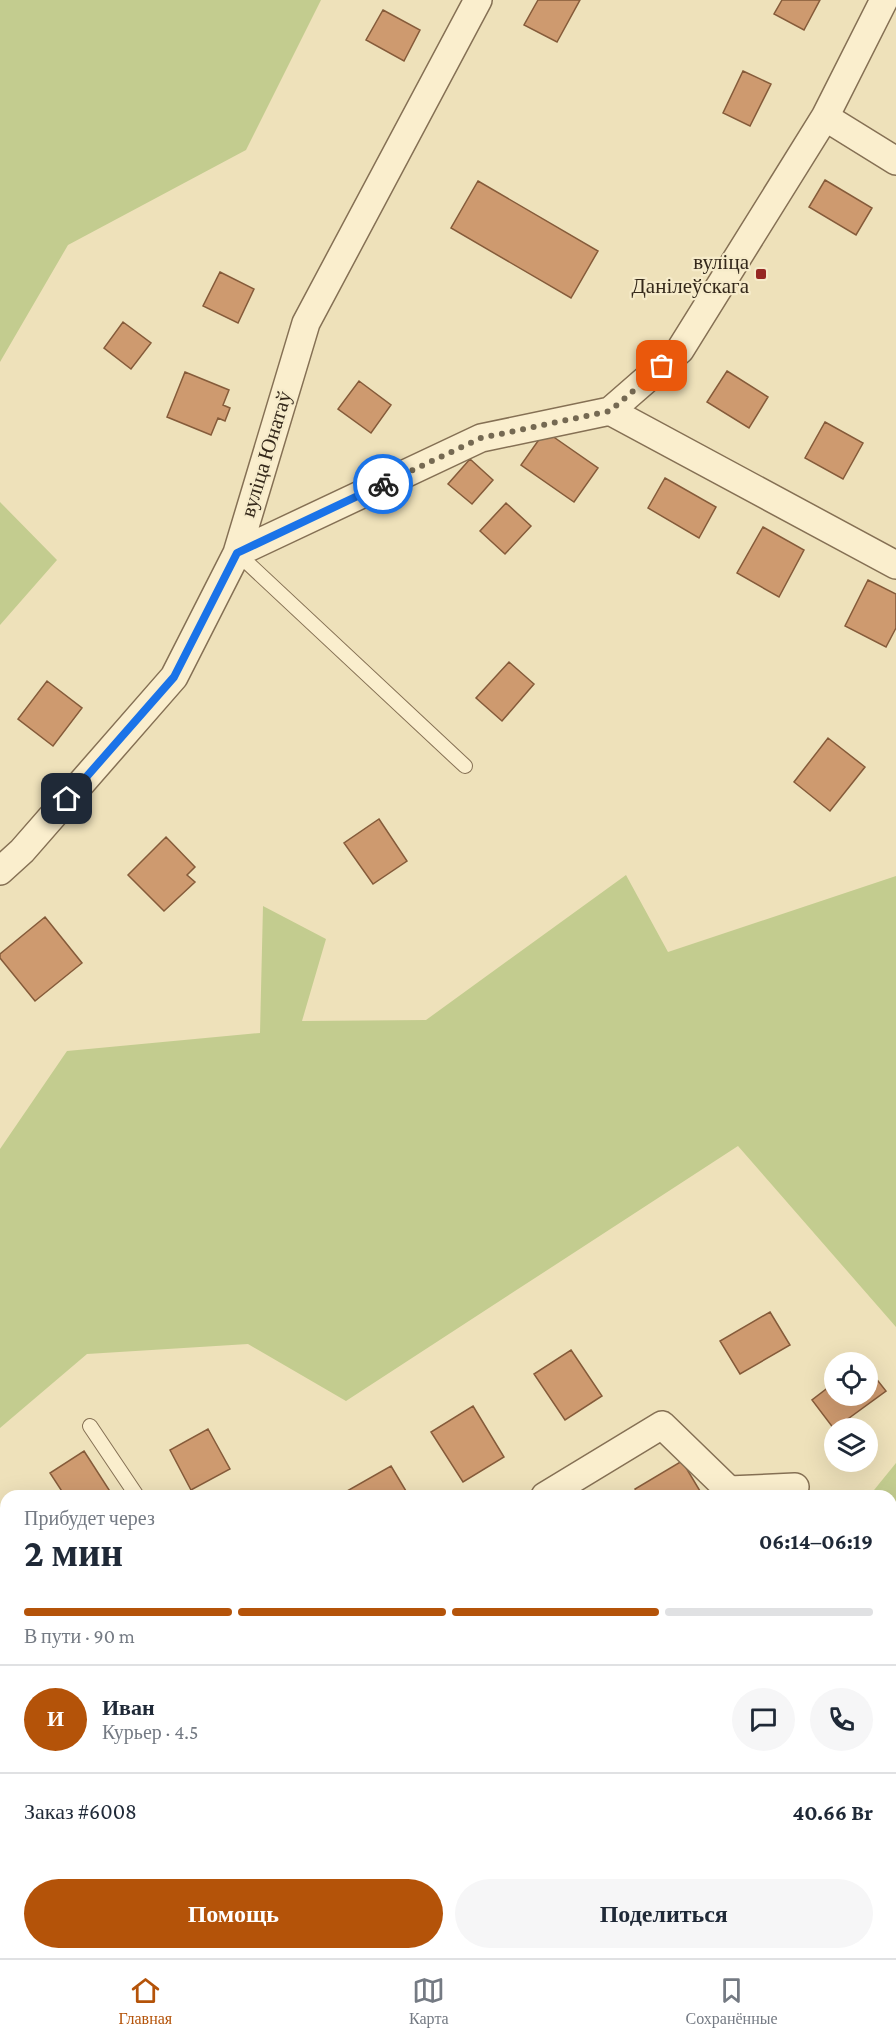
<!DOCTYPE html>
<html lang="ru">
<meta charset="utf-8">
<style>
:root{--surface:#fff;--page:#f6f6f7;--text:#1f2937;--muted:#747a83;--line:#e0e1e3;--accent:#b45309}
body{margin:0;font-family:"Crimson Pro",serif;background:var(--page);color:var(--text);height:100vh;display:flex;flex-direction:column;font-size:22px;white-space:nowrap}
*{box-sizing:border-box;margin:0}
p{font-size:20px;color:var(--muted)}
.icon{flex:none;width:33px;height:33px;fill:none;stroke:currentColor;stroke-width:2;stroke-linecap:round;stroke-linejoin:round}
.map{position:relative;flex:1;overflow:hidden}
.panel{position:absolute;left:0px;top:1490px;width:897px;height:470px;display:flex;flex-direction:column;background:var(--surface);border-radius:18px 18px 0 0;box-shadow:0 6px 24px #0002}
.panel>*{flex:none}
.tools{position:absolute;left:824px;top:1352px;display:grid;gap:12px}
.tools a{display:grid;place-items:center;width:54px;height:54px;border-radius:50%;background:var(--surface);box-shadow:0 6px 24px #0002;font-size:30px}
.pin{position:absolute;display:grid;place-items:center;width:51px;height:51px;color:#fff;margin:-26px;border-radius:12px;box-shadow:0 3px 9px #0006}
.courier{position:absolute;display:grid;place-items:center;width:60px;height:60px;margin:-30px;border:4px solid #1a73e8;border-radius:50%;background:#fff;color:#222;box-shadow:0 2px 8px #0007}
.overview em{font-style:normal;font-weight:700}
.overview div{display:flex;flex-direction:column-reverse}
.overview{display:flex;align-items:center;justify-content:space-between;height:102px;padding:0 24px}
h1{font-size:39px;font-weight:700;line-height:45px}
.bar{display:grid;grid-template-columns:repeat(4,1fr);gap:9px 6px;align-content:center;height:72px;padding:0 24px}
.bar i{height:8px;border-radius:4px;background:var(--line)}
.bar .current{background:var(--accent)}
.bar p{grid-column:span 4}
.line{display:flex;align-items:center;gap:15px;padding:0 24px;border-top:2px solid var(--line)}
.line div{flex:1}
.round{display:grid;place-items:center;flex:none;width:63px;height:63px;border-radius:32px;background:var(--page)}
.action{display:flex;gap:12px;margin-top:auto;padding:12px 24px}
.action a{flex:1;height:69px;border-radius:36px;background:var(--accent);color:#fff;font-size:24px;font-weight:700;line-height:69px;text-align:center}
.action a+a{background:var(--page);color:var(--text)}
.tabs{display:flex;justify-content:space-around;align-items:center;height:84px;border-top:2px solid var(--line);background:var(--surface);font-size:16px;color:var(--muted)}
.tabs a{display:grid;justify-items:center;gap:3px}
.tabs .current{color:var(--accent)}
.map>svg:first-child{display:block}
.green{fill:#c3cc8f}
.building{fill:#ce9a6f;stroke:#855b3a;stroke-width:1.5}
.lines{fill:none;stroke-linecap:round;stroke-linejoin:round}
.lane-casing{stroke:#857054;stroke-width:16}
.street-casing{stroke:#857054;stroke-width:30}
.lane{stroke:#faeecd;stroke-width:14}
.street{stroke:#faeecd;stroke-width:27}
.done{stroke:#756952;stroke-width:6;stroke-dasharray:0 10.8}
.route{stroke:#1a73e8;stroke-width:8}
.poi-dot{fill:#962723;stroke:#f6ebca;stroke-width:2}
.labels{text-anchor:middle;stroke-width:4.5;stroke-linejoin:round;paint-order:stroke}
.poi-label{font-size:21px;fill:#34281a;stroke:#f6ebca;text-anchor:end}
.street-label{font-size:21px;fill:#34281a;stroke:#f6ebca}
</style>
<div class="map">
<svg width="896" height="1958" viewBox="0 0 896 1958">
<rect width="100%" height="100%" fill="#eee1ba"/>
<path class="green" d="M0 0H321L246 150 68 245 0 362Z
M0 502 57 560 0 625Z
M626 875 668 952 896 876V1327L738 1146 346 1401 248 1344 87 1354 0 1428V1149L67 1051 260 1033 263 906 326 939 302 1021 426 1020Z
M896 1463V1857L891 1861V1496L870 1495Z"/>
<path class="building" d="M538 0H580L557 42 524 25Z
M782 0H820L804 30 774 14Z
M383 10 420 30 404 61 366 40Z
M743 71 771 84 750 126 723 113Z
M825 180 872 208 856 235 809 207Z
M478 181 598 251 571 298 451 228Z
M220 272 254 289 238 323 203 306Z
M123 322 151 343 131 369 104 348Z
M727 371 768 397 749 428 707 402Z
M185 372 229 390 223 405 230 408 225 421 218 418 211 435 167 417Z
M359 381 391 405 371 433 338 409Z
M825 422 863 443 843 479 805 458Z
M545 431 598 468 574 502 521 465Z
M470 459 493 480 472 504 448 484Z
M665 478 716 507 699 538 648 508Z
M506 503 531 526 505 554 480 531Z
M763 527 804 550 779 597 737 573Z
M868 580 896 594V628L886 647 845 626Z
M509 662 534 684 502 721 476 698Z
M47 681 82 708 53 746 18 719Z
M828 738 865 767 830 811 794 782Z
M379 819 407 861 373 884 344 843Z
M166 837 195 867 187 875 195 882 164 911 128 875Z
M45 917 82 963 35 1001 0 958V954Z
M770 1312 790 1345 740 1374 720 1341Z
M571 1350 602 1396 565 1420 534 1374Z
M867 1367 886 1391 834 1429 812 1400 834 1383V1395H867Z
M473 1406 504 1457 463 1482 431 1432Z
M208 1429 230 1469 191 1490 170 1450Z
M84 1451 113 1496H65L50 1473Z
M682 1461 703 1496H639L635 1489Z
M391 1466 409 1496H350L347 1491Z
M6 1928V1950L0 1942V1932Z
M8 1953H39L32 1958H12Z"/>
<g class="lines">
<defs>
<path id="lane" d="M237 553 465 766
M90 1426 137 1496"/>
<path id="street" d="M825 117 896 161
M610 411 896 565
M237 553 481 438 610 411 680 350 825 117 884 0
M0 871 22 851 174 677 237 553 306 323 478 0
M545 1496 662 1425 729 1490 795 1487
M0 1792 6 1799
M129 1953 133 1958"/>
</defs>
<use href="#lane" class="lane-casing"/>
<use href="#street" class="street-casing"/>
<use href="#lane" class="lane"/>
<use href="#street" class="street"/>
</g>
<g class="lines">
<path class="done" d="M383 484 481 438 610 411 662 366"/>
<path class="route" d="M67 799 174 677 237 553 383 484"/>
</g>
<rect class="poi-dot" x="755" y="268" width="12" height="12" rx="3"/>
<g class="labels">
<g class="poi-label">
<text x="749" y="269">вуліца<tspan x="749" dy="24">Данілеўскага</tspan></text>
</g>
<g class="street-label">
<text transform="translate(266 454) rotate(-73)" y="7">вуліца Юнатаў</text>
</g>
</g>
</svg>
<div class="tools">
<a><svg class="icon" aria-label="locate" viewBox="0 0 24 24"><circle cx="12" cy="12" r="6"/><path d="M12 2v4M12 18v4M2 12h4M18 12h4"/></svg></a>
<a><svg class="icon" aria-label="layers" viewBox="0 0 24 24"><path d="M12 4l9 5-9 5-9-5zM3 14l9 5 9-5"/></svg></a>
</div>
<div class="pin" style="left:662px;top:366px;background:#ea580c"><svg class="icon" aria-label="bag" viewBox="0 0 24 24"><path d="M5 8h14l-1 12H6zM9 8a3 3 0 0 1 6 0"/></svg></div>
<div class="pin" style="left:67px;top:799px;background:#1f2937"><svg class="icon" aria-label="home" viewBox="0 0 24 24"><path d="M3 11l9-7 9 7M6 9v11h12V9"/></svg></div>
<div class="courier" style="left:383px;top:484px"><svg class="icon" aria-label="bike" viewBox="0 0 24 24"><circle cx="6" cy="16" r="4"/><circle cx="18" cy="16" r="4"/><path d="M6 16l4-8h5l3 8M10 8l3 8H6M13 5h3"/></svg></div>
<section class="panel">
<div class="overview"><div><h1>2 мин</h1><p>Прибудет через</p></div><em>06:14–06:19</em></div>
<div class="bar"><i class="current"></i><i class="current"></i><i class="current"></i><i></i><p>В пути · 90 m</p></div>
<div class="line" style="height:108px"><b class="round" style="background:var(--accent);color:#fff">И</b><div><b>Иван</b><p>Курьер · 4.5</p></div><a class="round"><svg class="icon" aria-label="chat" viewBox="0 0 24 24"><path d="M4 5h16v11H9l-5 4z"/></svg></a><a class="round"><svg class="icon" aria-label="phone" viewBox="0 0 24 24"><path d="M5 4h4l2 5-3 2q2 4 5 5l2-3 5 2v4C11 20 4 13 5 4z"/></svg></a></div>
<div class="line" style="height:78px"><div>Заказ #6008</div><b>40.66 Br</b></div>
<div class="action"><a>Помощь</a><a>Поделиться</a></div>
</section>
</div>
<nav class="tabs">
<a class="current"><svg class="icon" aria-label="home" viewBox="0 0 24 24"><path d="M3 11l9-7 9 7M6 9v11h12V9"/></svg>Главная</a>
<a><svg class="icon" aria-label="map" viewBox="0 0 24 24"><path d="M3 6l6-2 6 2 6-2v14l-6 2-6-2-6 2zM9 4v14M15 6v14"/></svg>Карта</a>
<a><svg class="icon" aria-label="saved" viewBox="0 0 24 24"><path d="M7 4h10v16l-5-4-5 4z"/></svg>Сохранённые</a>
</nav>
